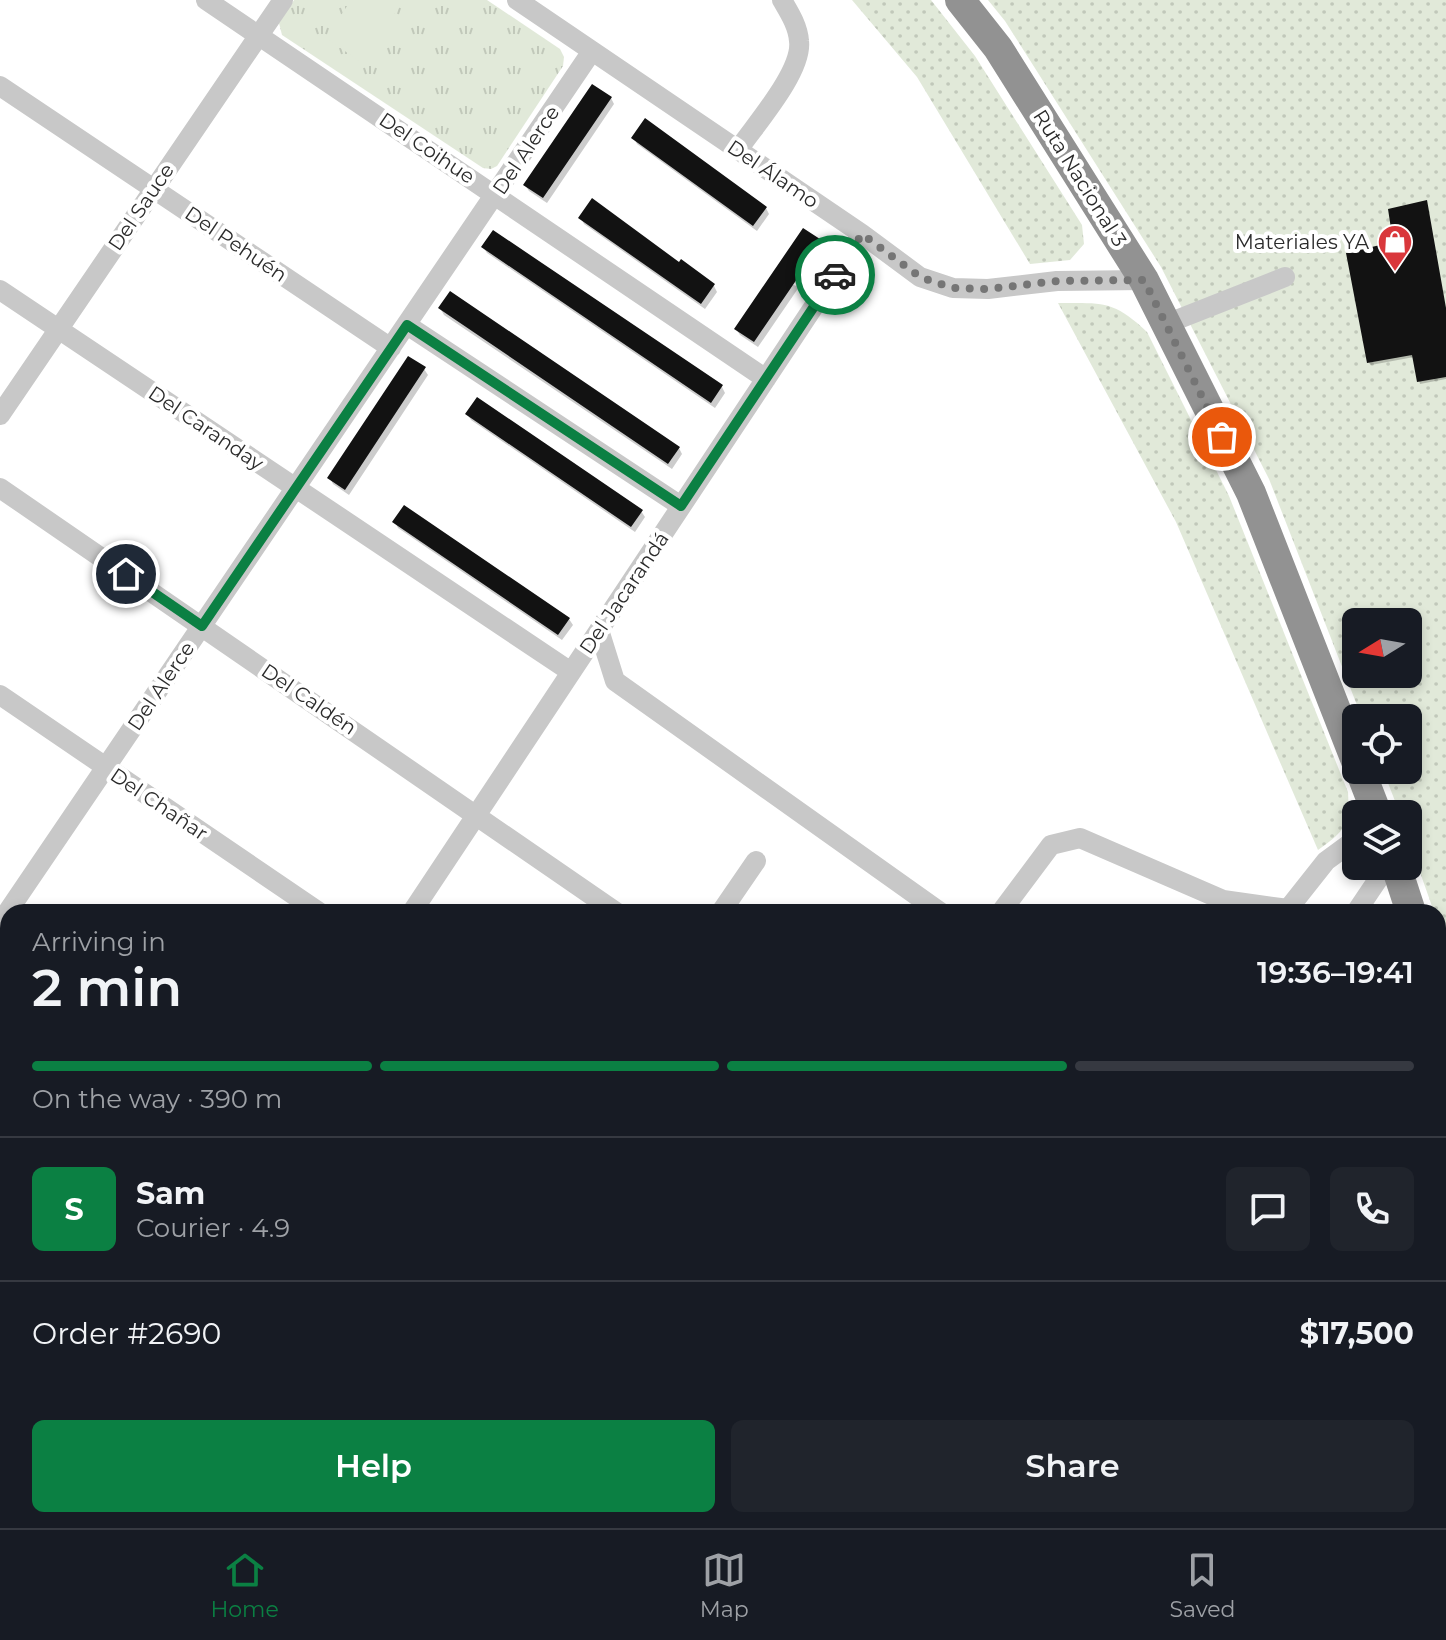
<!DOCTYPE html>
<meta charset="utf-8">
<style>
:root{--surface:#171b24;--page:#20242c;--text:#f1f3f6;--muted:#9ea1a6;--line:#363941;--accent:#0b8043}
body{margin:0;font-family:Montserrat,sans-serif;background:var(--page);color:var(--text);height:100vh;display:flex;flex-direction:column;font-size:30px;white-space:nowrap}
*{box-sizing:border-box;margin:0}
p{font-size:26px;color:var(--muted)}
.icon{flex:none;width:44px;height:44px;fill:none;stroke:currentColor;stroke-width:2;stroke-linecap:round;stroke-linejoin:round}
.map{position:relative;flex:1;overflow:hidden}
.details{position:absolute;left:0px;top:904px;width:1446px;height:624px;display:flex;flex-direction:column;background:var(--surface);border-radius:24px 24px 0 0;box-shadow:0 4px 12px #0003}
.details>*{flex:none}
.needle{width:52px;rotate:259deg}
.fabs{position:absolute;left:1342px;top:608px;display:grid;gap:16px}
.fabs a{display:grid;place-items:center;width:80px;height:80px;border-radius:12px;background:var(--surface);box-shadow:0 4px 12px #0003;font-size:40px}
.pin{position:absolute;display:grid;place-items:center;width:68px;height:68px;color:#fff;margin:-34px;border:4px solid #fff;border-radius:50%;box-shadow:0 2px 8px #0007}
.courier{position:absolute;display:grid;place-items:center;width:80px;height:80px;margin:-40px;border:6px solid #0b8043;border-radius:50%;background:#fff;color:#222;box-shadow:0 2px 10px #0007}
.summary em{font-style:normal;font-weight:600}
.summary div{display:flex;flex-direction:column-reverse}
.summary{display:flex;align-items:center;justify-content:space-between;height:136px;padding:0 32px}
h1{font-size:52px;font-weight:600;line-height:60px}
.bar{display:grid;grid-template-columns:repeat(4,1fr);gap:12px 8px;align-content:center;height:96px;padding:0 32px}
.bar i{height:10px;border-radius:6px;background:var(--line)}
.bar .current{background:var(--accent)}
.bar p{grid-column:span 4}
.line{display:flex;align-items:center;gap:20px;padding:0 32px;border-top:2px solid var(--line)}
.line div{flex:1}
.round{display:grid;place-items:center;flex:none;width:84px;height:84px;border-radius:12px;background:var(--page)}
.button{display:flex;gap:16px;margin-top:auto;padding:16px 32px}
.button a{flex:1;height:92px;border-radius:12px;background:var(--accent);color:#fff;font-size:32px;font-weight:600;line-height:92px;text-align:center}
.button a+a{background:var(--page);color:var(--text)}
.tabs{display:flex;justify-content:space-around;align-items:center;height:112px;border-top:2px solid var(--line);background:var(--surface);font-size:22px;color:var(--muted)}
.tabs a{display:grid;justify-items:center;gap:4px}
.tabs .current{color:var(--accent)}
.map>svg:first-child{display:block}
.grass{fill:url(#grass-dots);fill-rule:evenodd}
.park{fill:url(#park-tufts)}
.pitch{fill:#e1e9d9}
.shadow{fill:#0003}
.building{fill:#121212}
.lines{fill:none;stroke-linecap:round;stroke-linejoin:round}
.minor{stroke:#c8c8c8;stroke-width:20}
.highway{stroke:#929292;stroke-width:30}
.done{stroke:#757575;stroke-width:8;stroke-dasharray:0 14.4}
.route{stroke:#0b8043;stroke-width:10}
.labels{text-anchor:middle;stroke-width:8;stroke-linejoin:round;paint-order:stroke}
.street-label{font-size:20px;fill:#2b2b2b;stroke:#fff}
.poi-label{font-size:20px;fill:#2b2b2b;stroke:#fff;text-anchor:end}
</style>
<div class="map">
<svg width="1446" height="1528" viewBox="0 0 1446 1528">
<defs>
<pattern id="grass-dots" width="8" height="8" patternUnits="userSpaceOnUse" patternTransform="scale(2)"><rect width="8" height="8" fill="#e1e9d9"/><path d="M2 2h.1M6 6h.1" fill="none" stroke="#c1c8ba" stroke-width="1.8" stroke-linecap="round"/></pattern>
<pattern id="park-tufts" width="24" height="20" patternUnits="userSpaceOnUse" patternTransform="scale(2)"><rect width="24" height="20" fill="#e1e9d9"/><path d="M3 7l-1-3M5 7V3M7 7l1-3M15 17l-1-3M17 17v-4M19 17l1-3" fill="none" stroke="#c1c8ba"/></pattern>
</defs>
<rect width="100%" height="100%" fill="#fff"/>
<path class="grass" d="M852 0H931L975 56 1082 225 1084 244 1070 260 1030 264 917 77Z
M988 0H1446V947L1438 924V912H1434L1408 838V814H1400L1383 770H1408V718H1362L1269 479 1161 267 1005 21ZM1356 622H1408V674H1356Z
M1058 303C1102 303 1114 300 1147 332L1229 496 1348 792C1350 825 1345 831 1318 850L1176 522Z
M1438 1091 1446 1121V1341L1438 1293Z"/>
<path class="park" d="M294 0H487L560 49 564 57 563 66 497 166 491 169 483 168 282 35 279 23Z"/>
<path class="pitch" d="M351 0H404L362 63 326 38Z"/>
<path class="shadow" d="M611 98 614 104 547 203 529 191 525 185Z
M634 138 766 208 769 214 757 231 637 144Z
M581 218 714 286 717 292 705 309 584 224Z
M1395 244 1446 312V379L1420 384 1414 357 1371 365 1369 363 1348 255Z
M823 245 825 249 758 347 740 335 736 329 792 284 796 286Z
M483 247 722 387 725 393 715 408 487 253Z
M440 308 679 448 682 454 672 469 444 315Z
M424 369 428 375 349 495 333 484 330 478Z
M467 414 641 511 645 517 635 532 471 420Z
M395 522 569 619 573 625 562 640 398 528Z
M3 1420 8 1423V1466L0 1478V1425Z"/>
<path class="building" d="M592 84 612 97 543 198 523 185Z
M645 118 767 207 753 226 631 138Z
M592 198 679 262 681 259 715 284 701 304 578 218Z
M1427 200 1446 308V377L1417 382 1412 355 1367 363 1346 253 1393 242 1388 209Z
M803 228 823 241 754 342 734 329Z
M493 230 723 385 711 403 481 247Z
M450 291 680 447 668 464 438 308Z
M408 356 426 367 345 490 327 478Z
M477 397 643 510 631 527 465 414Z
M404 505 570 618 558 635 392 522Z"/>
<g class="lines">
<path class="minor" d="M206 0 766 379
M517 0 862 234 920 277 953 288 988 289 1057 281 1144 280
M0 86 391 348
M738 150C755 125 803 71 799 41 798 26 789 12 782 0
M0 290 571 672
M1166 324 1285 277
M407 325 681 506
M0 415 283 0
M0 488 616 912
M599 630 615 681 940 912
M0 695 319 912
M412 912 862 234
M721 912 756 861
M1001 912 1051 845 1080 838 1223 900 1288 909 1326 861 1356 839
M1356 912 1387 866
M0 923 592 51
M0 1390 8 1396
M0 1516 8 1504
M194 1520 206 1528
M941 1528 946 1520"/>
<path class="highway" d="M960 0 998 48 1144 280 1251 493 1356 761
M1360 770 1377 814
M1396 866 1411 912
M1438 1000 1446 1031"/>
</g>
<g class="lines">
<path class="done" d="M835 275 862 234 920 277 953 288 988 289 1057 281 1144 280 1222 437"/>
<path class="route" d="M126 574 202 626 407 325 681 506 835 275"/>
</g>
<defs>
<symbol id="shop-pin" viewBox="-11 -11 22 30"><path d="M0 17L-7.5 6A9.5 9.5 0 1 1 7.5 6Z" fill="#d9373b" stroke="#fff"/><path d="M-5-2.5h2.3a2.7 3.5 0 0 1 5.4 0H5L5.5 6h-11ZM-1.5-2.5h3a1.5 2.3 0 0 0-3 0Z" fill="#fff"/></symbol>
</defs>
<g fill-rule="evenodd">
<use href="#shop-pin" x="1375" y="222" width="40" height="54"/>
</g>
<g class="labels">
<g class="street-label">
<text transform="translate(427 148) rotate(34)" y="7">Del Coihue</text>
<text transform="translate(526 150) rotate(-56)" y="7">Del Alerce</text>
<text transform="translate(773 174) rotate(34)" y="7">Del Álamo</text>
<text transform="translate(1080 178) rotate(58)" y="7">Ruta Nacional 3</text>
<text transform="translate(141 207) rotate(-56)" y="7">Del Sauce</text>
<text transform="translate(236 244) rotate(34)" y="7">Del Pehuén</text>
<text transform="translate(206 428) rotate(34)" y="7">Del Caranday</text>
<text transform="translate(624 593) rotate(-56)" y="7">Del Jacarandá</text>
<text transform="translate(161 686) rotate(-56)" y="7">Del Alerce</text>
<text transform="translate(309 699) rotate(34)" y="7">Del Caldén</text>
<text transform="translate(159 804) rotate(34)" y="7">Del Chañar</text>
</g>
<g class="poi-label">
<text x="1369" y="249">Materiales YA</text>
</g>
</g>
</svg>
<div class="fabs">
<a><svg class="needle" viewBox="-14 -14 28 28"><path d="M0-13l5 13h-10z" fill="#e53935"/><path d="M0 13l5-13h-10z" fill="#9ea1a6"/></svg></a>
<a><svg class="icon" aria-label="locate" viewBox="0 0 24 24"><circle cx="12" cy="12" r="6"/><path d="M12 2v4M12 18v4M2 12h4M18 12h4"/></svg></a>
<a><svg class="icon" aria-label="layers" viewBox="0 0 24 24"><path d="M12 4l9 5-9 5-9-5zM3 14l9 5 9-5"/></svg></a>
</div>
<div class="pin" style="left:1222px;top:437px;background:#ea580c"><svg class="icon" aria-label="bag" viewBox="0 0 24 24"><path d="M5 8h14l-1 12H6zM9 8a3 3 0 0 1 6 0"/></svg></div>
<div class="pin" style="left:126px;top:574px;background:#1f2937"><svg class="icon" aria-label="home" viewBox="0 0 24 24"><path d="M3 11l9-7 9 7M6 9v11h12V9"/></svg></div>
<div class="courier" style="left:835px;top:275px"><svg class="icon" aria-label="car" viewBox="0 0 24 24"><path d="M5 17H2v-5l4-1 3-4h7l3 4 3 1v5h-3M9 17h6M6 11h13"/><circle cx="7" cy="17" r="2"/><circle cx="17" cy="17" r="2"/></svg></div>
<section class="details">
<div class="summary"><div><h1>2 min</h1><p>Arriving in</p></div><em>19:36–19:41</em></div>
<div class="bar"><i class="current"></i><i class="current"></i><i class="current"></i><i></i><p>On the way · 390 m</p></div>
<div class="line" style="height:144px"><b class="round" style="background:var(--accent);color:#fff">S</b><div><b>Sam</b><p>Courier · 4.9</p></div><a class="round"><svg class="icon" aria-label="chat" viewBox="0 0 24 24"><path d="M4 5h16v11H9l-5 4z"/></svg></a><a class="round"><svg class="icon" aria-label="phone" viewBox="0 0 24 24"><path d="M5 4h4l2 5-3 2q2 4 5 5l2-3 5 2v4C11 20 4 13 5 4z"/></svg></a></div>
<div class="line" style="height:104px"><div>Order #2690</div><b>$17,500</b></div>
<div class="button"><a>Help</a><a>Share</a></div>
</section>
</div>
<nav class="tabs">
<a class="current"><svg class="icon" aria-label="home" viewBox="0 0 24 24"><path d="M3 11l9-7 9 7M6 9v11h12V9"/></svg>Home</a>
<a><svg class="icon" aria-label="map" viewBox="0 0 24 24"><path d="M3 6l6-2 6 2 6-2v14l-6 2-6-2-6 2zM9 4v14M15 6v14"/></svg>Map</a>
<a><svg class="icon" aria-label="saved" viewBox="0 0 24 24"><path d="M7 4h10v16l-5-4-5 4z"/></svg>Saved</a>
</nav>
